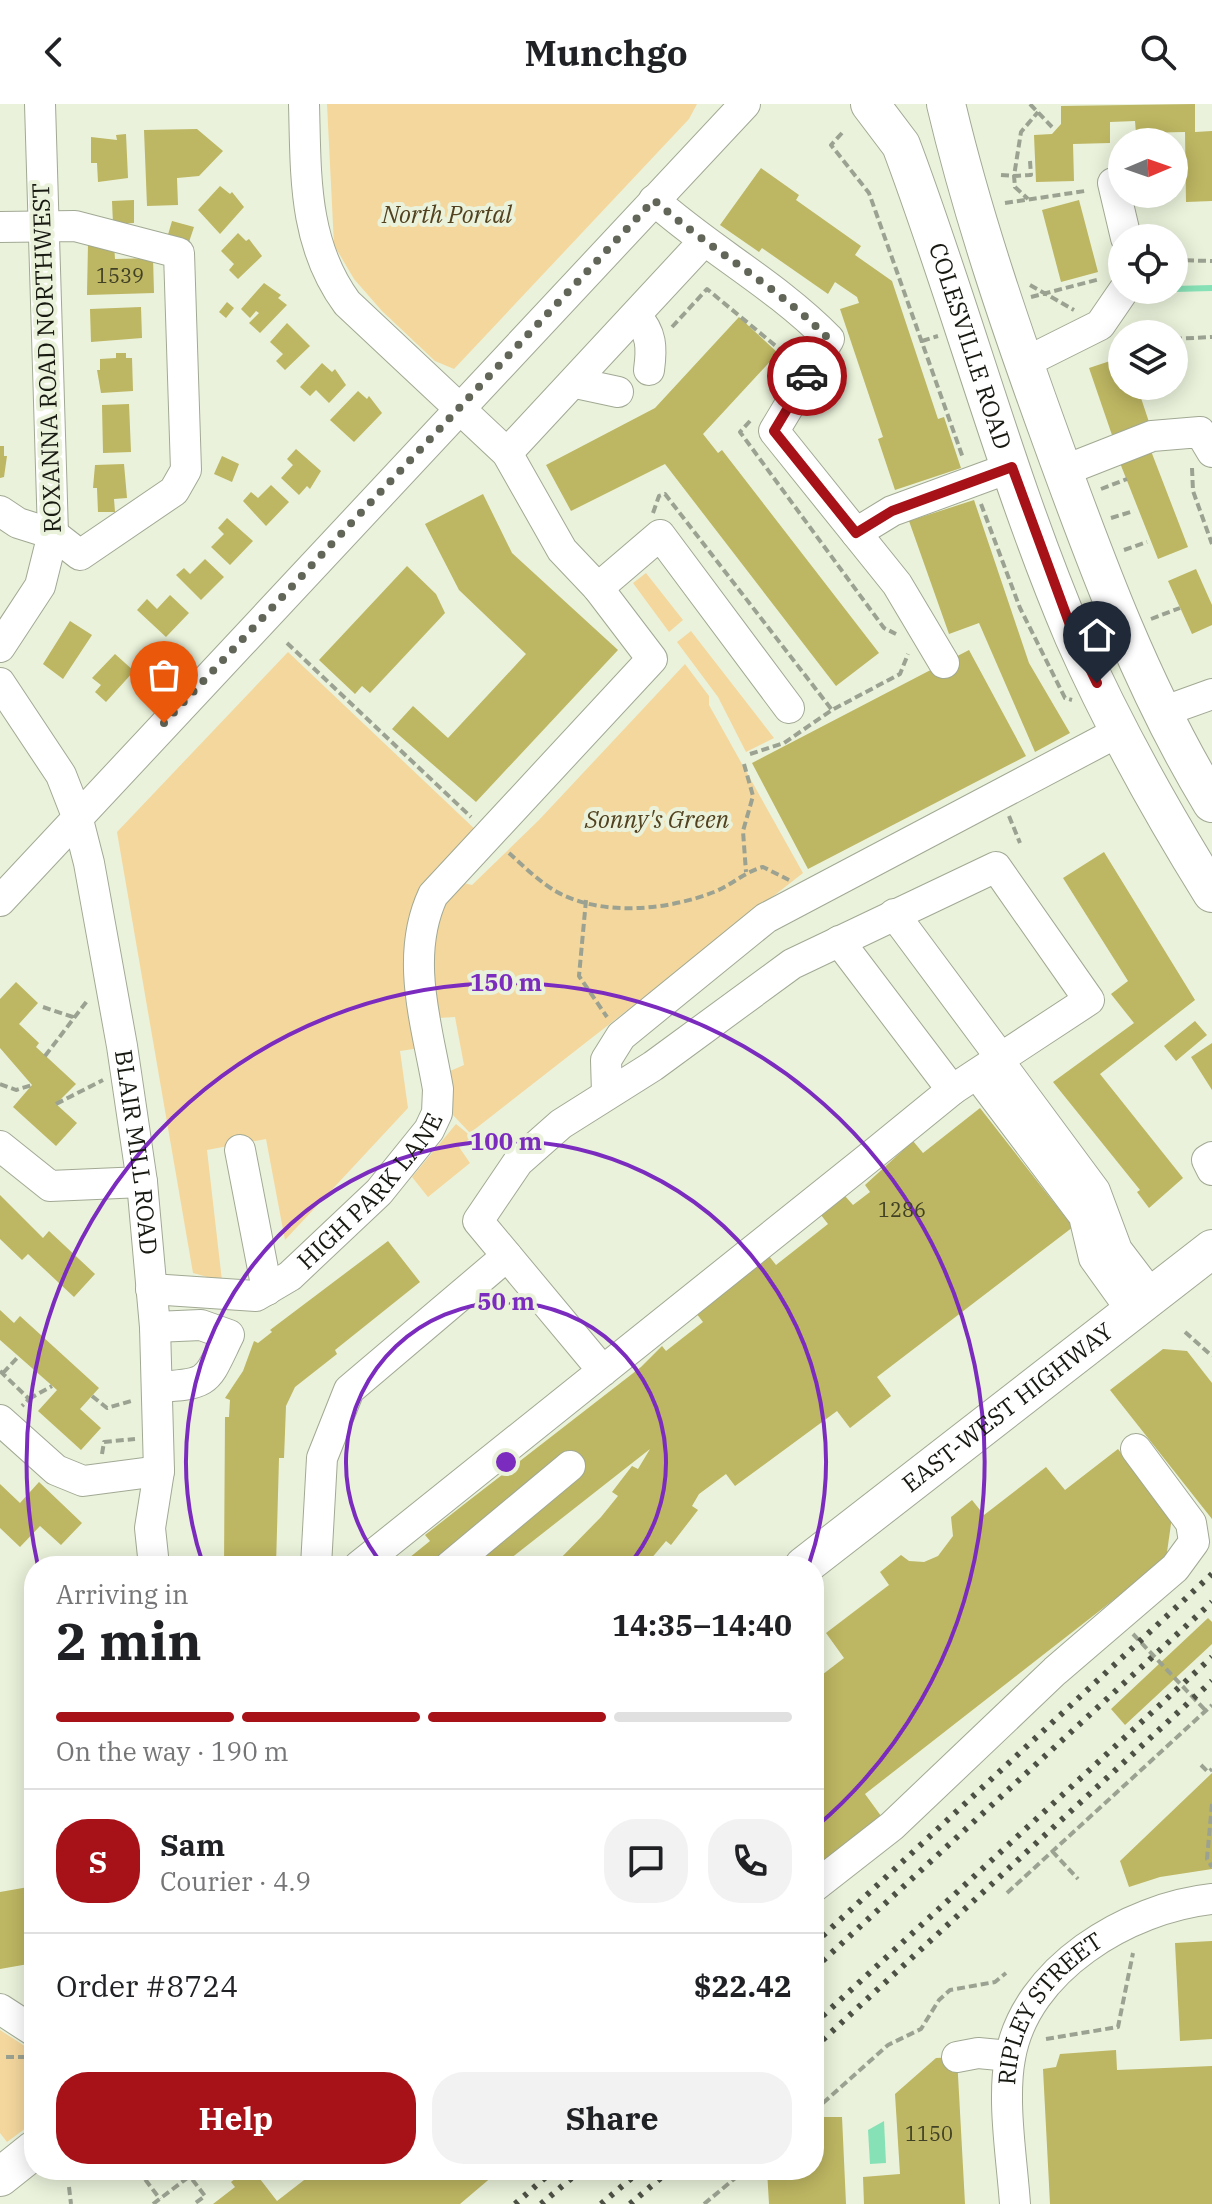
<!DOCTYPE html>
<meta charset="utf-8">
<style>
:root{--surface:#fff;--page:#f2f2f2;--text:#202124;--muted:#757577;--line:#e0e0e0;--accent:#a71118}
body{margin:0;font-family:"IBM Plex Serif",serif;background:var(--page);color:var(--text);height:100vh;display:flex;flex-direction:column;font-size:30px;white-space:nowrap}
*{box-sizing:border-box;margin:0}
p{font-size:26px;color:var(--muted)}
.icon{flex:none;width:44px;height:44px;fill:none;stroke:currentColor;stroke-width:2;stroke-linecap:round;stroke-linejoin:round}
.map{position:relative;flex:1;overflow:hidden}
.panel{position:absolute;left:24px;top:1452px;width:800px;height:624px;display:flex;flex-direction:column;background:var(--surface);border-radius:32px;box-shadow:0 4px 20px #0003}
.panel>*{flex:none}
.needle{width:52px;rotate:88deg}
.buttons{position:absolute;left:1108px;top:24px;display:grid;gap:16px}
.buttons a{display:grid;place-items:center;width:80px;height:80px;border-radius:50%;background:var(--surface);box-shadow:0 4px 20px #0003;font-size:40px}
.pin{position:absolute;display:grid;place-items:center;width:68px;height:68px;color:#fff;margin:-82px -34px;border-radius:50% 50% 50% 0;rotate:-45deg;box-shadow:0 0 8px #0007}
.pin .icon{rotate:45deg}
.courier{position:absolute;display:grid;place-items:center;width:80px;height:80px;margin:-40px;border:6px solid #a71118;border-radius:50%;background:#fff;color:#222;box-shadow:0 2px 10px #0007}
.head em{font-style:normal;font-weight:700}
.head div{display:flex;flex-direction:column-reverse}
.head{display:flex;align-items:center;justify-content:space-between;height:136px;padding:0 32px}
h1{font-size:52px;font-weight:700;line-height:60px}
.bar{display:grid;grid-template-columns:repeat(4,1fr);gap:12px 8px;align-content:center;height:96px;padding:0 32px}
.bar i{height:10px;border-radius:6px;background:var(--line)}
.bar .selected{background:var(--accent)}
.bar p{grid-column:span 4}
.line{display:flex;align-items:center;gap:20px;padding:0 32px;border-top:2px solid var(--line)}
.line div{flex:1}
.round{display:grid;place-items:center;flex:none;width:84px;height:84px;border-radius:32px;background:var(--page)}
.button{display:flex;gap:16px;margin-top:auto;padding:16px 32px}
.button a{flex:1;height:92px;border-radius:32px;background:var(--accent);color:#fff;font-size:32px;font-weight:700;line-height:92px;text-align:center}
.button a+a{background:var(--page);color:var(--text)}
header{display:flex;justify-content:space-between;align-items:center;height:104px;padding:0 32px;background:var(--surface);font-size:36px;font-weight:700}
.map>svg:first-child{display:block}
.green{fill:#f4d79d}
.water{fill:#87e1b6}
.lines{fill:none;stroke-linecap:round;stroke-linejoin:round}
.stream{stroke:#87e1b6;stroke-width:6}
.building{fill:#bdb662}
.minor-casing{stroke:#a1a994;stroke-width:32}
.major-casing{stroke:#a1a994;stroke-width:40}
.path{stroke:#9ca291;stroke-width:4;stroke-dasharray:8 4;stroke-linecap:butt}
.minor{stroke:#fff;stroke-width:30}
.major{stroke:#fff;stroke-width:38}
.rail{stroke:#4d5145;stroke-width:6;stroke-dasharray:4 8;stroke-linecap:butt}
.done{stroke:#626658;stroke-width:8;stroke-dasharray:0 14.4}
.route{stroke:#a71118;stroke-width:10}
.ring{fill:none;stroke:#7b2cbf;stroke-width:4}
.labels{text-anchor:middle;stroke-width:8;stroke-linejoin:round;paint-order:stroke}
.number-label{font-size:20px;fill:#414126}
.park-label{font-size:24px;font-style:italic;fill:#51411f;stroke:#eaf2db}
.street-label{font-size:24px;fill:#181a12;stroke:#eaf2db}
.centre{fill:#7b2cbf;stroke:#eaf2db;stroke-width:4}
.ring-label{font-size:24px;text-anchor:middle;font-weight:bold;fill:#7b2cbf;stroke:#eaf2db;stroke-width:8;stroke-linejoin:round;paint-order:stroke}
</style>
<header><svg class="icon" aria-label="back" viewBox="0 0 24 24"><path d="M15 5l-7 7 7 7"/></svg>Munchgo<svg class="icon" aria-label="search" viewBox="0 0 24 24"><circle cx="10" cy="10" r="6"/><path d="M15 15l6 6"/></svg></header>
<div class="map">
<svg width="1212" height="2100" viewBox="0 0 1212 2100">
<rect width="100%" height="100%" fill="#eaf2db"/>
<path class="green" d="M327 0H697L689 15 454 265 435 257 382 207 354 175 334 141Z
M646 469 683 516 669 528 633 479Z
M691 527 774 634 746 648 718 593 677 538Z
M288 548 479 729 416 800 405 834 420 944 400 947 408 1004 285 1136 266 1035 207 1046 222 1177 193 1169 117 728Z
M685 560 709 592V601L803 769 470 1029 452 1010 450 967 464 961 455 913 439 914 428 866 442 796 459 778 472 781 539 716Z
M456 1020 472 1033 459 1043 470 1059 428 1093 412 1073Z
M0 1926 34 1948V2018L7 2038 0 2029Z"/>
<path class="water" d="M884 2017 886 2059 870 2060 868 2026Z"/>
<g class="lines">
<path class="stream" d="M1174 185 1212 184"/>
</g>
<path class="building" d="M1195 0V28L1212 27V97L1186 98 1185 28 1136 29 1135 17 1110 18V39L1073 40 1074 77 1036 78 1034 31 1052 30 1061 20V2Z
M197 25 223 47 199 72 177 74 178 101 147 102 144 26Z
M126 30 128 74 98 78 97 59H91V33L117 36 116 31Z
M761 64 799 91 796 96 861 142 855 151 892 177 938 315 944 313 961 364 895 386 878 335 883 333 840 205 859 199 857 193 835 178 828 190 762 144 759 148 720 121Z
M220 82 230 90 232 88 244 103 220 130 198 106Z
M134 96V119L113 120 112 97Z
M1079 96 1098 168 1061 178 1042 106Z
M172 117 194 123 188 141 167 134Z
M238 129 246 137 249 135 262 152 238 175 229 166 234 160 221 147Z
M114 140 115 155 153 154 154 189 87 191 88 141Z
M264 179 281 191 278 194 287 201 260 229 249 219 259 209 256 207 250 214 241 205Z
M227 198 234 204 226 214 219 208Z
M141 203 142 234 91 238 90 205Z
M739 213 778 249 703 330 718 349 722 346 879 549 836 582 665 360 571 407 546 361 655 304Z
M287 219 310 242 285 266 276 257 283 250 270 238Z
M116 249H126V254H132L133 287 101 289 97 266H100V255L116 254Z
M1122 253V282H1137L1150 321 1113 334 1089 264Z
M322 259 332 268 335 265 346 281 329 299 316 286 310 292 300 283Z
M358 287 367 295 369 292 382 309 354 338 330 316Z
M129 300 131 348 103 349 102 301Z
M0 342H4V352H7L4 373 0 374Z
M296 345 321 367 310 385 307 382 299 391 281 374 293 361 287 355Z
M1151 347 1188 443 1158 455 1120 359Z
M222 352 239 360 232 378 214 370Z
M124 360 127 394 114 395 115 408H98L97 384H93L95 361Z
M271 381 289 398 266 422 243 397 251 388 258 394Z
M483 390 512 449 618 546 476 698 392 625 413 602 448 634 526 550 459 486 425 420Z
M974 396 1029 559 1070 629 1035 648 979 519 949 530 909 417Z
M227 414 253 437 230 461 211 443 224 430 218 424Z
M205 455 224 473 201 496 176 471 184 464 190 470Z
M407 462 436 490 445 509 370 589 362 582 355 590 319 556Z
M1196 465 1212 501V521L1192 530 1168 477Z
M170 491 189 509 166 533 137 506 147 495 157 505Z
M70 517 92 531 63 575 43 560Z
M969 546 1026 652 808 765 752 659Z
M115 550 134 567 106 598 95 588 101 581 92 574Z
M1104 748 1195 896 1100 970 1183 1074 1149 1104 1137 1088 1140 1086 1053 978 1134 919 1111 890 1128 877 1063 774Z
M16 878 38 899 19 920 39 939 36 943 76 980 56 1000 77 1019 56 1042 13 1003 32 981 0 944V895Z
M1195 917 1207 931 1176 957 1164 942Z
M1212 939V986L1191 953Z
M980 1004 1073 1123 877 1273 891 1292 850 1324 837 1307 735 1382 726 1370 699 1390 692 1402 698 1406 671 1441 666 1437 645 1462H553L601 1413 618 1392 612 1388 632 1362 638 1365 650 1345 501 1462H399L430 1437 425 1431 467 1398 641 1263 662 1242 666 1247 703 1218 696 1209 769 1152 776 1161 828 1120 821 1111 845 1092 853 1101 870 1088 865 1081 913 1037 923 1049Z
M0 1091 43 1134 49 1127 95 1170 74 1193 28 1150 22 1156 0 1135Z
M388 1137 420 1178 335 1246 337 1250 295 1283 286 1302 284 1354H279L276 1462H224L225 1313H229L230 1296 225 1294 243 1267 254 1237 258 1239 272 1228 270 1226Z
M0 1206 14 1219 20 1212 99 1284 80 1305 101 1324 81 1346 38 1307 57 1286 0 1236Z
M1163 1245 1187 1247 1212 1279V1415L1110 1286Z
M1118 1345 1172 1413 1166 1455 865 1690 884 1716 814 1770V1577L844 1554 826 1529 889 1481 880 1468 901 1451 909 1457 924 1458 938 1452 953 1432 951 1413 972 1396 984 1411 1046 1363 1065 1386Z
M39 1378 82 1419 61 1441 40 1422 20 1443 0 1424V1380L20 1399Z
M1208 1514 1212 1518V1540L1125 1621 1111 1605Z
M1212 1669V1765L1160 1773 1129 1783 1120 1757Z
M34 1782V1859L0 1865V1788Z
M1212 1837V1935L1180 1937 1175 1839Z
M1116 1946 1117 1966 1212 1962V2100H1050L1043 1965 1056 1963 1060 1950Z
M957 1953 965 2100H864L863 2073 900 2070 895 1990 936 1954Z
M814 2013H842L846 2100H769L767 2066H814Z
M246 2066H253L277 2097 317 2066H500L460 2100H213L235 2083 231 2078Z"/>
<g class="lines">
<defs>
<g id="minor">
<path d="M1113 79 1126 134"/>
<path d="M654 96C710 146 776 181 829 235L774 327 897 480 944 559"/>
<path d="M0 123 75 122 179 149 186 366 174 387 80 451 53 430 18 419 0 407"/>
<path d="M636 212C652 229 652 244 649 266"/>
<path d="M1024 259 1100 221 1124 186"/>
<path d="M576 279 618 288"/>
<path d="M507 349 704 137"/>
<path d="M1063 367 1152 332 1200 328 1212 348"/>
<path d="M856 429 892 407 1012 363"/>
<path d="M598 484 660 431 789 604"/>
<path d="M0 543 40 482 53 430 40 0"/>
<path id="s1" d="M0 579 61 671 77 712 89 759 122 942 142 1078 155 1223 159 1367 150 1424 154 1462"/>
<path d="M1162 608 1212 590"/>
<path d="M0 797 745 0"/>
<path d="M894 810 1001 954"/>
<path d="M839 837 952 986"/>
<path d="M998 956 1095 1087 1117 1146 1152 1192"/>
<path d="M977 970 1084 1112 1094 1154 1132 1207"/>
<path d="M607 989 606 956 621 932 766 814 1120 627"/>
<path d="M0 1042 50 1082 142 1078"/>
<path d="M240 1046 267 1186"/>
<path d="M1212 1053 1207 1056 1212 1066"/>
<path id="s2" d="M151 1185 256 1192 290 1172 379 1088 429 1026 437 1009 438 985C427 921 404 853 433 791L652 555 598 484 562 446 507 349 347 199C303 139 306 71 304 0"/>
<path d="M155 1223 201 1221 229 1231C206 1278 211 1280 157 1283"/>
<path d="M0 1316 56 1366 83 1377 159 1367"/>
<path d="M316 1462 322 1354 349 1286 507 1152"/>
<path d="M359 1462 871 1052 952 986 1089 896 996 763 792 860 653 962 561 1020 518 1058 478 1117 603 1267"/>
<path d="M450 1462 570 1362"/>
<path d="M814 1783 892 1722 1055 1567 1175 1464 1194 1438 1191 1419 1136 1345"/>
<path d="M0 1905 34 1927"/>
<path d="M957 1953 978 1949 1010 1952"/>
<path id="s3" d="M1015 2100C1012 2056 1002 1997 1010 1954 1025 1865 1128 1804 1212 1795"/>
</g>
<g id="major">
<path id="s4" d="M870 0 901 41C962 203 1006 373 1074 533 1113 621 1161 707 1212 789"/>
<path d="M946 0C973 114 1012 227 1052 337 1097 461 1143 586 1212 699"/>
<path id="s5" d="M804 1462 1212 1145"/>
<path d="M0 2073 34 2046"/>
</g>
</defs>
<use href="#minor" class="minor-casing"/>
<use href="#major" class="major-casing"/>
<path class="path" d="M1030 0 1052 23
M842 29 831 41 869 89 963 354
M1030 57 1031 71 1014 72 1021 28 1038 8
M1001 71 1014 72 1015 83 1028 95
M1005 99 1085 87
M1174 156 1212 157
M1030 181 1074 206
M1031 193 1100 175
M672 223 707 185 789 253
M1174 235 1212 233
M922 237 938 232
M750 317 740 328 884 524 896 530
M1192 364 1193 387 1212 440
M1101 385 1127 375
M981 400 1020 504 1065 594 1072 596
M653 409 659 392 665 390 832 606
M1111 414 1134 407
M1124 446 1147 438
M1151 515 1180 504
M287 539 471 713
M750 650 784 639 832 606 900 570 908 550
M744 660 753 692 743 727 746 768
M1009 712 1020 739
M509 749C523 762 541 779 557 788 603 813 668 806 714 788 732 781 744 768 763 763L789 776
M586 796 579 872 607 913
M43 903 73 913
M45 952 87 897
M0 980 16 986 32 981
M56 1000 103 976
M1185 1228 1212 1252
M0 1267 29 1295 22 1302
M3 1269 18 1253
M92 1292 107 1304 131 1297
M29 1295 52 1282
M102 1350 104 1338 135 1335
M1133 1530 1206 1607
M1201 1661 1208 1668 1212 1665
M1212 1700 1207 1755 1212 1763
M1052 1747 1078 1775
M1007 1789 1212 1601
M1046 1935 1118 1923 1133 1849
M6 1953H28
M814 2007 888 1941 921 1925 939 1896 950 1886 995 1878 1006 1869
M138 2066 160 2095
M185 2066 205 2092 194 2100
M69 2083 71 2100
M153 2100 190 2072
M704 2100 745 2066"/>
<use href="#minor" class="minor"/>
<use href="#major" class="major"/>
<path class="rail" d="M814 1840 1212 1470
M814 1865 1212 1498
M814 1920 1212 1553
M814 1944 1212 1577
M515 2100 554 2066
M541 2100 581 2066
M601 2100 641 2066
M630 2100 670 2066"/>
</g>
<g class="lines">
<path class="done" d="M164 619 654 96C710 146 776 181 829 235L807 272"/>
<path class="route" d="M807 272 774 327 856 429 892 407 1012 363 1074 532 1097 579"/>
</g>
<g class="ring">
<path d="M384 1462A160 160 0 1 1 628 1462"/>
<path d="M203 1460A320 320 0 1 1 809 1460"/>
<path d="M38 1462A479 479 0 1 1 817 1722"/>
</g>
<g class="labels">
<g class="number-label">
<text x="120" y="179">1539</text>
<text x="902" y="1113">1286</text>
<text x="929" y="2037">1150</text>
</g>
<g class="park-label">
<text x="447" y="119">North Portal</text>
<text x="657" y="724">Sonny's Green</text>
</g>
<g class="street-label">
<text dy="8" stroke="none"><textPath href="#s4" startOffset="264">COLESVILLE ROAD</textPath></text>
<text transform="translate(47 254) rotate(-92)" y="8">ROXANNA ROAD NORTHWEST</text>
<text dy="8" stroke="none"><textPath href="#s1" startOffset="496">BLAIR MILL ROAD</textPath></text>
<text dy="8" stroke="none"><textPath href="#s2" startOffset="262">HIGH PARK LANE</textPath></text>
<text dy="8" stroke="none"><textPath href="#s5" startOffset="258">EAST-WEST HIGHWAY</textPath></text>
<text dy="8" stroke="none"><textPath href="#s3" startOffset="210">RIPLEY STREET</textPath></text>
</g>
</g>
<circle cx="506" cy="1358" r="12" class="centre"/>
<g class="ring-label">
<text x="506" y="887">150 m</text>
<text x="506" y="1046">100 m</text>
<text x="506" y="1206">50 m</text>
</g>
</svg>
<div class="buttons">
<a><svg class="needle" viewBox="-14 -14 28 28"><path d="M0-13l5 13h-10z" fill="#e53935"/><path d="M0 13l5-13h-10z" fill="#757577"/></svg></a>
<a><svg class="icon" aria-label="locate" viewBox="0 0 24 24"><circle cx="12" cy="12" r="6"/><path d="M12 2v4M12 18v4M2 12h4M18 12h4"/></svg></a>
<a><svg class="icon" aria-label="layers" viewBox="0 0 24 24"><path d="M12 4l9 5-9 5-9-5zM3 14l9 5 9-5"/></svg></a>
</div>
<div class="pin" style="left:164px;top:619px;background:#ea580c"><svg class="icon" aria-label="bag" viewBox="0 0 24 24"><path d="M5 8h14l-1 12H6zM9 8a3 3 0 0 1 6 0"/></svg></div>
<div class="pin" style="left:1097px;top:579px;background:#1f2937"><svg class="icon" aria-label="home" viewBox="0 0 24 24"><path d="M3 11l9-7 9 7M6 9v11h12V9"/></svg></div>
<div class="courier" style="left:807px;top:272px"><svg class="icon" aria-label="car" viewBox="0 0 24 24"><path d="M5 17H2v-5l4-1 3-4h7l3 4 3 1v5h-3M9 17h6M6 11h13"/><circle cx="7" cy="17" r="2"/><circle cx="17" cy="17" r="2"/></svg></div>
<section class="panel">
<div class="head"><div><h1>2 min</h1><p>Arriving in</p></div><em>14:35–14:40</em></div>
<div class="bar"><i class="selected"></i><i class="selected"></i><i class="selected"></i><i></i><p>On the way · 190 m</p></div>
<div class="line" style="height:144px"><b class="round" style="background:var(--accent);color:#fff">S</b><div><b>Sam</b><p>Courier · 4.9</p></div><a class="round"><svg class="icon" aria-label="chat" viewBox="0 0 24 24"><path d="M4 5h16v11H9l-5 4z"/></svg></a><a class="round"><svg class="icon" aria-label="phone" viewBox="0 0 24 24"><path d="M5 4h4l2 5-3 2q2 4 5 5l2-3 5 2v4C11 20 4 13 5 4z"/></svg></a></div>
<div class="line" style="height:104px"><div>Order #8724</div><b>$22.42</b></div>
<div class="button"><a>Help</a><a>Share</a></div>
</section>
</div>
